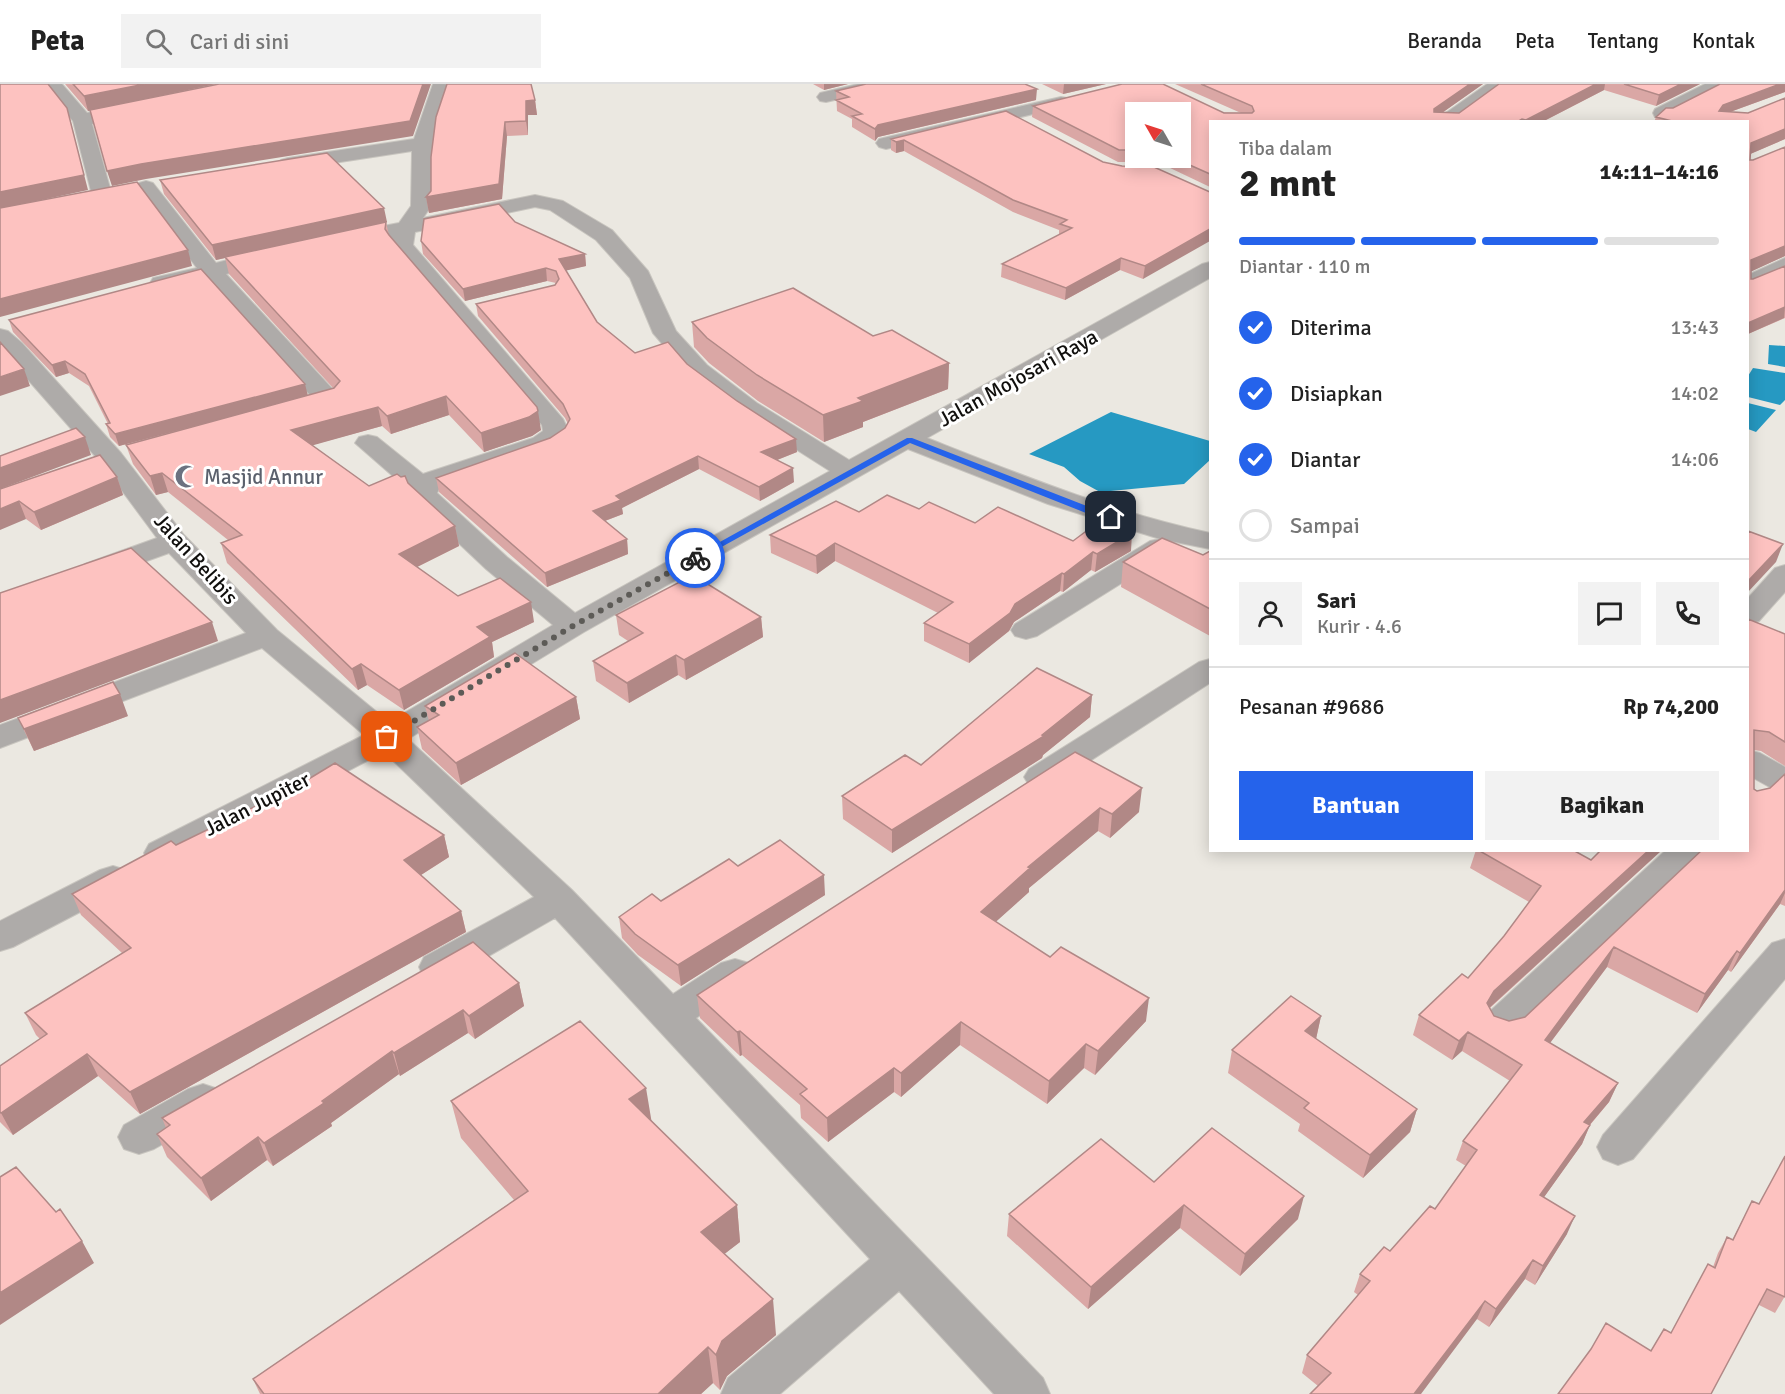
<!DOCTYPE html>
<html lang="id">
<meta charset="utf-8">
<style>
:root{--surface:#fff;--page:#f2f2f2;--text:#222;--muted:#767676;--line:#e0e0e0;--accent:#2563eb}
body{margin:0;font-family:Signika,sans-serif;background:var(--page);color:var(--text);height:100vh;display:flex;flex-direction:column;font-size:22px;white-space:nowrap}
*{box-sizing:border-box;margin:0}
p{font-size:20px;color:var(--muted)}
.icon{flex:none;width:33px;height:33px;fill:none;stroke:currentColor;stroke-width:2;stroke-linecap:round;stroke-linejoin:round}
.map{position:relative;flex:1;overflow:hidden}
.sheet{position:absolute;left:1209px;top:36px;width:540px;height:732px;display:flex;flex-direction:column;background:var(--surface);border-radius:0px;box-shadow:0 3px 15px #0003}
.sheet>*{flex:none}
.needle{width:39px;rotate:309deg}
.tools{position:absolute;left:1125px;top:18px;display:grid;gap:12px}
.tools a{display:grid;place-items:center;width:66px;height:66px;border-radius:0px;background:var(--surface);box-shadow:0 3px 15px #0003;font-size:30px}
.pin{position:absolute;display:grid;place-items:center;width:51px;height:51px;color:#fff;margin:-26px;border-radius:12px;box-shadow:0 3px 9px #0006}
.courier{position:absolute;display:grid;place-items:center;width:60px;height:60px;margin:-30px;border:4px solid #2563eb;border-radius:50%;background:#fff;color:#222;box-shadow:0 2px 8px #0007}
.headline em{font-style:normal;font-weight:800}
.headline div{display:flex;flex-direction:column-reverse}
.headline{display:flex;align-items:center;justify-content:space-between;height:102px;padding:0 30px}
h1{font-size:39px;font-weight:800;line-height:45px}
.bar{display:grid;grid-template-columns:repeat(4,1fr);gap:9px 6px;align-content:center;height:72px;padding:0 30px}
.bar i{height:8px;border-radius:4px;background:var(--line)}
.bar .current{background:var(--accent)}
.bar p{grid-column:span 4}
.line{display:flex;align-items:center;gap:15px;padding:0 30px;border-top:2px solid var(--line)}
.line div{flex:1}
.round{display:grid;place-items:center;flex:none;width:63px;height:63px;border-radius:0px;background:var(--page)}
ol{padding:0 30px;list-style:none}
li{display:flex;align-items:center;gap:18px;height:66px}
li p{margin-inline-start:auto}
li .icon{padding:6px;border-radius:50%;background:var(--accent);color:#fff;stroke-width:4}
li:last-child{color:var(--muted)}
li i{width:33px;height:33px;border:3px solid var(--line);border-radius:50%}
.cta{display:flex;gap:12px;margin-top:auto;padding:12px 30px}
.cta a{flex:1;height:69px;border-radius:0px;background:var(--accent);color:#fff;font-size:24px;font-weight:800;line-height:69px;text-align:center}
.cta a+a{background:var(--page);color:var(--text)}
header{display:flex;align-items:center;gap:36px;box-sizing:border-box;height:84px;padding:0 30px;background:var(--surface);border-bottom:2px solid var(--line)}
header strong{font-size:28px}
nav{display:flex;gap:33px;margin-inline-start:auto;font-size:21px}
.search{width:420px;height:54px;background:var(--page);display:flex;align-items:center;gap:15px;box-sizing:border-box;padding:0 21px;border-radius:0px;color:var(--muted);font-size:22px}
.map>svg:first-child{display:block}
.water{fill:#2699c2}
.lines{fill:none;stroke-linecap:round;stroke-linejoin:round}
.minor-casing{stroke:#c8c5bf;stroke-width:2}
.minor{fill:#aeaba9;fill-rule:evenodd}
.wall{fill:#daa7a5;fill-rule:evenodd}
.shaded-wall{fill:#b18886}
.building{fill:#fdc2c0;stroke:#b18886;stroke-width:1.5}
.route{fill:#2563eb}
.done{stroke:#5d5b57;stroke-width:6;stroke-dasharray:0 10.8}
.labels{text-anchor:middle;stroke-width:6;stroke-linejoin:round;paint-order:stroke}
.street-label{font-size:21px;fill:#100f0d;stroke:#fff}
.worship-label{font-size:21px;fill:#5b616d;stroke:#fff;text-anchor:start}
</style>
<header>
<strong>Peta</strong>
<div class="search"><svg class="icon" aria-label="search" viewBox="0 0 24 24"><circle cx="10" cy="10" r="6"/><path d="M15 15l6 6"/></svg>Cari di sini</div>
<nav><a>Beranda</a><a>Peta</a><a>Tentang</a><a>Kontak</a></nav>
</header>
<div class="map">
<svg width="1785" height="1310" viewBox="0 0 1785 1310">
<rect width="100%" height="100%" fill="#ebe8e1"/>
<path class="water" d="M1769 261 1785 262V283L1768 280Z
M1753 284 1785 289V316L1780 321 1748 313V292Z
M1748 319 1776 326 1756 348 1748 345Z
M1111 328 1210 357V376L1184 400 1100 408 1080 397 1064 383 1029 370Z"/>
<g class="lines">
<defs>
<path id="minor" d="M44 0H62L87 29 137 19 144 21 146 25 144 29 92 40 112 111 109 115H95L92 111 73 37Z
M433 0H451L432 60 431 122 423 134 535 111 563 117 612 146 648 187 676 247 707 281 757 319 849 376 1202 180 1210 178V194L927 354C1021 391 1112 428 1210 449V465L1170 457 1174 463 1170 469 1037 552 1026 555 1015 552 1011 546 1015 540 1150 457 1160 455 1048 420 908 365 584 548 408 655 572 806 673 910 721 879 735 875 749 879 754 889 749 899 696 934 1043 1294 1050 1310H994L899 1207 780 1310H721L728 1294 870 1175 555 834 452 893 438 897 424 893 419 883 424 873 534 813 384 668 175 778 162 781 149 778 144 769 149 760 364 651 262 564 0 664V641L246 549 169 469 105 492 95 495 85 492 80 486 85 480 157 454 103 381 0 264V245L8 247 22 259 121 369 184 451 277 546 389 638 553 541 486 485 414 417 410 407 355 359 359 353 368 351 377 353 423 390 533 354 543 347 542 341 394 167 391 162V153L345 162 337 161 334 156 337 151 399 139 411 122 412 67 288 86 281 84 278 80 281 76 288 74 414 55ZM535 123 550 126 596 156 630 194 653 249 689 291 739 329 830 387 575 529 507 473 437 409 440 403 551 366 566 356 570 350 563 335 413 161 415 148Z
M858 0H889L886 4 826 18 820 17 817 13 820 9Z
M1487 0H1508L1455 38H1433Z
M1705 0H1728L1725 4 1669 33H1655L1653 29 1655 25Z
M1061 13 1067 14 1070 18 1067 22 886 65 879 63 876 59 879 55Z
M146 97 153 99 216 179 271 165 279 167 282 172 279 177 226 190 338 311 342 316 338 321 297 332 288 329 284 324 288 319 312 313 206 195 161 206 153 204 150 199 153 194 197 184 136 103 139 99Z
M1785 174V190L1748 206V191Z
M1785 481V508L1759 537 1748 540V514L1775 484Z
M1210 575V599L1053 701 1041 704 1029 701 1024 693 1029 685 1199 578Z
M1748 666 1760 669 1785 683V708L1773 705 1748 691Z
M1666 766H1706L1702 775 1517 950 1503 954 1489 950 1483 939 1489 928Z
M113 782 126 786 131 795 126 804 13 863 0 867V837L100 786Z
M1785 855V895L1633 1075 1618 1081 1603 1075 1597 1063 1603 1051 1772 859Z
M203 1000 218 1005 224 1017 218 1029 154 1065 139 1070 124 1065 118 1053 124 1041 188 1005Z"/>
</defs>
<use href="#minor" class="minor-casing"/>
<use href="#minor" class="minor"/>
</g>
<path class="wall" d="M65 0H216L88 27Z
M447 0 535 16 537 31H528V51L507 52 502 115 429 129 426 113 431 107Z
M813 0H848L824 6Z
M1042 0H1106L1063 10Z
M1175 0H1483L1443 28 1459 29 1499 0H1700L1656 22 1604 6 1542 38H1210V103L1168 83 1147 78H1118L1032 33 1033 22 1241 29ZM1136 28 1180 74H1136Z
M836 7 1036 16 878 53 875 57 852 43V35L837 27Z
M1785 8 1730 28 1748 29 1785 14V55L1750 70V76H1753L1785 63V172L1751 187V195H1753L1785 182V234L1748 250V38H1654L1656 33 1673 24Z
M891 55 1103 78 1210 108 1143 195 1120 186 1065 216 1001 193 1002 180 1059 151V146L1013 128 904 67 896 69 891 66Z
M160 96 387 138 349 146 386 138 389 151 541 346 532 352 484 368 449 331 391 350 382 342 312 361 369 402 408 399 455 442 459 462 417 483 458 512 534 538 492 558 494 573 404 626 367 601 358 606 227 479 221 459 228 456 168 408 156 411 133 380 126 361 281 319 119 362 110 353 106 340H108L89 302 69 289 56 293 13 248 9 236 308 312 334 305 229 190 225 174 216 176 164 110Z
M515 138 585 170 586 182 566 186 597 238 635 269 687 280 797 368 777 376 794 398 760 417 699 385 622 424 623 430 605 437 627 455 628 470 547 503 439 408 436 394 550 354 565 344 568 340 565 334 478 232 476 220 555 201 556 199 547 197 465 217 423 170 421 157Z
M692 238 873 252 949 279 948 305 863 338V343L824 358 758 317 709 279 694 263Z
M117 393 123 411 41 446 26 435 0 405Z
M919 425 975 439 1131 467 1095 488 1091 486 1063 508 1060 507 1014 538 1009 547 969 579 924 557V539L938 529 835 477 817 490 771 469 770 451 859 428Z
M1210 467V552L1121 503 1123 478 1203 471Z
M616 531 761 533 763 553 686 596 678 591 629 619 596 597 593 577 628 557 619 551Z
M1748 535 1785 550V682L1761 667 1754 666V705L1757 707 1770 704 1785 690V822L1780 820 1731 888 1728 886 1697 929 1607 883 1550 959 1618 999 1609 1018 1590 1041 1582 1060 1544 1113 1567 1150 1535 1201 1525 1195 1489 1243 1477 1235 1318 1302 1302 1289 1307 1271 1358 1211 1354 1208 1360 1190 1390 1167 1435 1125 1466 1082 1456 1076 1463 1057 1510 997 1462 967 1452 976 1413 951 1419 931 1468 894 1504 852 1529 818 1470 784 1476 766H1573L1591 776 1601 766H1662L1490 924 1494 932 1509 937 1525 933 1702 766H1748Z
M1092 611 1090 633 1043 671 1042 674 892 769 843 735 842 712Z
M576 613 580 635 461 701 422 665 417 643 429 637 425 622Z
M128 632 34 667 18 634Z
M1075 668 1139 728 1110 754 1098 747 1029 804V808L995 838 1146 937 1095 991 1084 984 1047 1020 960 961 901 1013 894 1008 828 1058 801 1034 800 1021 742 971 740 972 700 934 697 911Z
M261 724 444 751 449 773 421 791 461 827 466 848 140 1030 98 992 13 1051 0 1038V982L40 955 36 951 25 929 122 869 81 831 72 810 176 761Z
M738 782 825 811 681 902 638 871 622 854 619 833 661 817Z
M519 899 524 922 475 955 468 949 400 992 399 990 331 1039 332 1042 273 1082 267 1076 211 1117 167 1073 157 1050 166 1044 162 1034Z
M1321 932 1316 955 1417 1025 1410 1048 1363 1094 1298 1047 1300 1040 1228 989 1232 966Z
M451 1017 651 1036 737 1121 740 1158 724 1170 776 1251 727 1292 720 1306 713 1299 701 1310H260L253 1295 514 1116 461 1054Z
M1154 1098 1298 1135 1240 1192 1180 1144 1088 1225 1007 1152 1009 1130Z
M1752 1117 1785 1212 1775 1229 1759 1221 1651 1267 1671 1249 1713 1183 1718 1169 1727 1153 1732 1156Z"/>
<path class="shaded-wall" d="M145 0H216L88 27 84 12Z
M423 0H431L413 52 146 95 112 102 107 87Z
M824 0H848L824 6Z
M1064 0H1106L1063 10Z
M1470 0H1483L1432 36 1434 25Z
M1596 0H1605L1604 6 1542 38H1525L1526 36Z
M1681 0H1700L1656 22 1659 11Z
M1780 0H1785V8L1719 32V27L1723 21Z
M1037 5 1036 16 878 53 875 57V45L878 41Z
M535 16 537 31H528V51L526 37V17Z
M67 24 88 106 0 125V108Z
M505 38 507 52 502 115 429 129 426 113Z
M1785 45V55L1748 71 1751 59Z
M904 56V67L896 69V58Z
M384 124 387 138 216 176 212 161Z
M1210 145V157L1143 195 1145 182Z
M1785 162V172L1748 189 1751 176Z
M188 166 192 182 0 233V215Z
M585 170 586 182 560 188 559 175Z
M1121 174 1120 186 1065 216 1066 204Z
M546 184 547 197 465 217 463 205Z
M1785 223 1784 234 1748 250V239Z
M65 277 69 289 56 293 52 281Z
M949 279 948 305 863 338V343L824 358 823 331 858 314Z
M24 285 30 302 0 312V293Z
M305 300 308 312 119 362 115 350Z
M446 312 449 331 391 350 387 332Z
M378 323 382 342 296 366 291 346Z
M538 327 541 346 532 352 484 368 481 349Z
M85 353 91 371 0 405V384Z
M796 355 797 368 762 382 761 368Z
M698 372 699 385 622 424 623 430 594 441 593 427 616 412Z
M793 384 794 398 760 417 759 403Z
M162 389 168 408 156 411 150 392Z
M117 393 123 411 41 446 34 428Z
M19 417 26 435 0 446V425Z
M455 442 459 462 403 490 399 470Z
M1132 449 1131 467 1095 488 1097 470Z
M627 455 628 470 547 503 545 489Z
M835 459V477L817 490 816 472Z
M1783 460 1776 478 1748 508V497Z
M1093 468 1091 486 1063 508 1064 490Z
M1062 489 1060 507 1014 538 1009 547 969 579V560L1015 520Z
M531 518 534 538 492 558 494 573 404 626 399 606 477 543Z
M761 533 763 553 686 596 684 576Z
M212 538 218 557 0 639V616Z
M676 571 678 591 629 619 627 599Z
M361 580 367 601 358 606 352 585Z
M120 610 128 632 34 667 24 645Z
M1092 611 1090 633 1043 671 1042 674 892 769V746L1042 651Z
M576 613 580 635 461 701 456 679Z
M1142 704 1139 728 1110 754 1112 730Z
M1100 724 1098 747 1029 804V808L980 852 981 828 1028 783Z
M444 751 449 773 410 798 404 776Z
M1649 766H1662L1487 926V919L1494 907Z
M824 791 825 811 681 902 678 881Z
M1785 806V809L1780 820 1731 888 1740 869Z
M461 827 466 848 140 1030 130 1008Z
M1614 863 1607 883 1538 975 1545 956Z
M1737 867 1728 886 1697 929 1705 910Z
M519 899 524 922 475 955 469 932Z
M1149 914 1146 937 1095 991 1098 967Z
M463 926 468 949 400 992 394 969Z
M1321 932 1316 955 1305 947Z
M961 938 960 961 901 1013V989Z
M740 947 742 971 740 972 737 948Z
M1468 948 1462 967 1452 976 1459 957Z
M1086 960 1084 984 1047 1020 1049 997Z
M392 967 399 990 331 1039 332 1042 273 1082 264 1059Z
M87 970 98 992 13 1051 1 1029Z
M894 984V1008L828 1058 827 1034Z
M1618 999 1609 1018 1576 1057 1584 1038Z
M646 1004 652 1040 629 1015Z
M1417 1025 1410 1048 1363 1094 1370 1071Z
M1590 1041 1582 1060 1532 1130 1540 1111Z
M258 1053 267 1076 211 1117 201 1094Z
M1304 1112 1298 1135 1240 1192 1245 1170Z
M737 1121 740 1158 705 1185 701 1148Z
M1184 1121 1180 1144 1088 1225 1091 1203Z
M1575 1132 1567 1150 1535 1201 1543 1182Z
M82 1157 94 1179 0 1241V1209Z
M1533 1176 1525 1195 1489 1243 1496 1225Z
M773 1215 776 1251 727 1292 720 1306 716 1271 722 1257Z
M1485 1217 1477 1235 1421 1310H1414Z
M708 1263 713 1299 701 1310H658Z"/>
<path class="building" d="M0 0H48L67 24 84 91 0 108Z
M73 0H145L84 12Z
M219 0H423L410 37 141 80 107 87 90 26Z
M447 0H531L535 16 526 17V37L505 38 499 100 426 113 431 107V73L436 33Z
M866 0H1025L1037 5 878 41 875 45 852 32 862 30 836 16 849 13 836 7Z
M1122 0H1163L1224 29H1252L1254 27 1252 22 1201 0H1470L1434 25V28L1459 29 1499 0H1596L1526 36 1522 35 1517 38H1210V90L1174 74H1180V28H1136V66H1119L1033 22Z
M1624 0H1681L1659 11Z
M1720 0H1780L1723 21 1719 27 1748 29 1785 14V45L1751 59 1750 76H1753L1785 63V162L1751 176V195H1753L1785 182V223L1748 239V38H1676L1656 33 1666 24H1673Z
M1006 27 1103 78 1122 82 1154 83 1210 108V145L1145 182 1121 174 1066 204 1002 180 1072 144 1060 140 1067 136 1013 116 904 56 896 58 891 55Z
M327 69 384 124 212 161 160 96Z
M137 98 188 166 0 215V124Z
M499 120 515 138 585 170 559 175 597 238 635 269 668 258 687 280 737 317 796 355 761 368 793 384 759 403 698 372 616 412 621 416 593 427 627 455 545 489 436 394 550 354 565 344 570 335 563 320 476 220 555 201 559 195 556 187 546 184 463 205 421 157 424 135Z
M386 138 385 145 389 151 537 323 538 327 529 333 481 349 446 312 387 332 378 323 291 346 369 402 397 390 401 393 405 392 408 399 455 442 399 470 458 512 500 494 531 518 477 543 490 553 399 606 361 580 352 585 221 459 242 451 162 389 150 392 126 361 334 304 340 297 225 173Z
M201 185 305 300 115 350 106 340 110 339 85 290 65 277 52 281 9 236Z
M793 204 873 252 892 246 949 279 858 314 863 317 823 331 757 291 707 254 692 238Z
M0 258 24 285 0 293Z
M76 344 85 353 0 384V372Z
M100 371 117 393 34 428 19 417 0 425V405Z
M887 411 919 425 929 418 975 439 998 423 1073 457 1101 436 1132 449 1097 470 1093 468 1064 490 1062 489 1015 520 1010 529 969 560 924 539 953 518 835 459 816 472 770 451 836 417 859 428Z
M1748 447 1783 460 1748 497Z
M1162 454 1203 471 1210 467V525L1123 478Z
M131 464 212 538 0 616V509Z
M693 491 761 533 684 576 676 571 627 599 593 577 643 549 616 531Z
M1748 535 1785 550V658L1769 648 1754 646V705L1757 707 1770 704 1785 690V806L1740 869 1737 867 1705 910 1614 863 1545 956 1618 999 1584 1038 1590 1041 1540 1111 1575 1132 1543 1182 1533 1176 1496 1225 1485 1217 1414 1310H1310L1331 1289 1307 1271 1370 1197 1360 1190 1384 1163 1390 1167 1430 1122 1435 1125 1477 1066 1463 1057 1522 981 1468 948 1459 957 1419 931 1462 890 1468 894 1504 852 1541 802 1478 766H1573L1591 776 1601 766H1649L1494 907 1487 919 1494 932 1509 937 1525 933 1702 766H1748Z
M515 569 576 613 456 679 417 643 439 631 425 622Z
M1037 584 1092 611 1042 651 1044 652 892 746 842 712 905 671 921 681Z
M113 598 120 610 24 645 18 634Z
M1075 668 1142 704 1112 730 1100 724 1028 783 1030 784 981 828 1050 873 1061 863 1149 914 1098 967 1086 960 1049 997 961 938 901 989 894 984 827 1034 800 1010 807 1005 740 947 737 948 697 911Z
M335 679 444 751 404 776 461 827 130 1008 87 970 1 1029 0 1028V982L47 950 25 929 131 864 72 810 171 757 176 761 258 721 261 724Z
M780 756 824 791 678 881 635 850 619 833 652 810 661 817 729 775 738 782Z
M473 858 519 899 469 932 463 926 394 969 392 967 322 1017 324 1019 264 1059 258 1053 201 1094 157 1050 170 1041 162 1034Z
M1291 912 1321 932 1305 947 1417 1025 1370 1071 1304 1024 1309 1019 1232 966Z
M580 937 646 1004 629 1015 737 1121 701 1148 773 1215 722 1257 716 1271 708 1263 658 1310H264L253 1295 528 1107 451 1017Z
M1212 1044 1304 1112 1245 1170 1184 1121 1091 1203 1009 1130 1101 1055 1154 1098Z
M1785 1072V1213L1767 1205 1711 1310H1558L1591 1265 1606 1239 1651 1267 1664 1245 1671 1249 1708 1180 1715 1184 1727 1153 1733 1156 1752 1117 1759 1120Z
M16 1083 56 1128 60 1125 82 1157 0 1209V1093Z"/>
<path class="route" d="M907 354H912L1115 433 1111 436 1086 429 910 359 698 476 691 474Z"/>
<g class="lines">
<path class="done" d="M387 653 573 542 695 474"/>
</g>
<defs>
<symbol id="mosque-bare" viewBox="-9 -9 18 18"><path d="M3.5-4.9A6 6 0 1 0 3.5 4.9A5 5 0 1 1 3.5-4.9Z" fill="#6b7280" stroke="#fff" stroke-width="2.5" paint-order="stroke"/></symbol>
</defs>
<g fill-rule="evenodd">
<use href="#mosque-bare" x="170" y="376" width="33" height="33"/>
</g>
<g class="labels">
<g class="street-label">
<text transform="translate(1018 294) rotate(-29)" y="7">Jalan Mojosari Raya</text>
<text transform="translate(196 475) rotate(48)" y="7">Jalan Belibis</text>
<text transform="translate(257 720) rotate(-27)" y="7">Jalan Jupiter</text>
</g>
<g class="worship-label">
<text x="204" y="400">Masjid Annur</text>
</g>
</g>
</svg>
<div class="tools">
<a><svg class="needle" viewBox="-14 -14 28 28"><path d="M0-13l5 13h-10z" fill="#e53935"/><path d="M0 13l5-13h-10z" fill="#767676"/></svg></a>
</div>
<div class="pin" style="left:387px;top:653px;background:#ea580c"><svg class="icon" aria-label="bag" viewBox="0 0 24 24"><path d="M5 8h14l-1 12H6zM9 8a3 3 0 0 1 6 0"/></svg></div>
<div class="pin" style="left:1111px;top:433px;background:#1f2937"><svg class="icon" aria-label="home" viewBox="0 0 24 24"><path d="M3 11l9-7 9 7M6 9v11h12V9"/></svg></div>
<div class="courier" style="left:695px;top:474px"><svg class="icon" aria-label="bike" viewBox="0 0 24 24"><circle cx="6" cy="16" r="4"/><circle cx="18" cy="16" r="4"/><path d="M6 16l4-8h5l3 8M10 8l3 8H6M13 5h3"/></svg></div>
<section class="sheet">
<div class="headline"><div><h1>2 mnt</h1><p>Tiba dalam</p></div><em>14:11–14:16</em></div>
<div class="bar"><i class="current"></i><i class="current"></i><i class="current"></i><i></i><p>Diantar · 110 m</p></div>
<ol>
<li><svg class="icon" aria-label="check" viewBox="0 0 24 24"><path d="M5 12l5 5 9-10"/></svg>Diterima<p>13:43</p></li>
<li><svg class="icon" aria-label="check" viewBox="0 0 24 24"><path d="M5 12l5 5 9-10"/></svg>Disiapkan<p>14:02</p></li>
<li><svg class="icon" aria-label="check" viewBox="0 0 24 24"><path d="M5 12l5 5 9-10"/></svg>Diantar<p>14:06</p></li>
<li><i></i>Sampai</li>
</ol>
<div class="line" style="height:108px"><a class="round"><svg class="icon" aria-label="person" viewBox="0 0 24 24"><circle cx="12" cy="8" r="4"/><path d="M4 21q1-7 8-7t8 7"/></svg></a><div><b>Sari</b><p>Kurir · 4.6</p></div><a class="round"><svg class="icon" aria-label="chat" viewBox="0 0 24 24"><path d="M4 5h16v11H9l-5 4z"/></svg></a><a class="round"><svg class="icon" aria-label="phone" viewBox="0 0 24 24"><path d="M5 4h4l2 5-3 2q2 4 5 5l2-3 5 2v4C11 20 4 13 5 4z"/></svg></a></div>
<div class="line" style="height:78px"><div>Pesanan #9686</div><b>Rp 74,200</b></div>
<div class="cta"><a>Bantuan</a><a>Bagikan</a></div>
</section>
</div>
